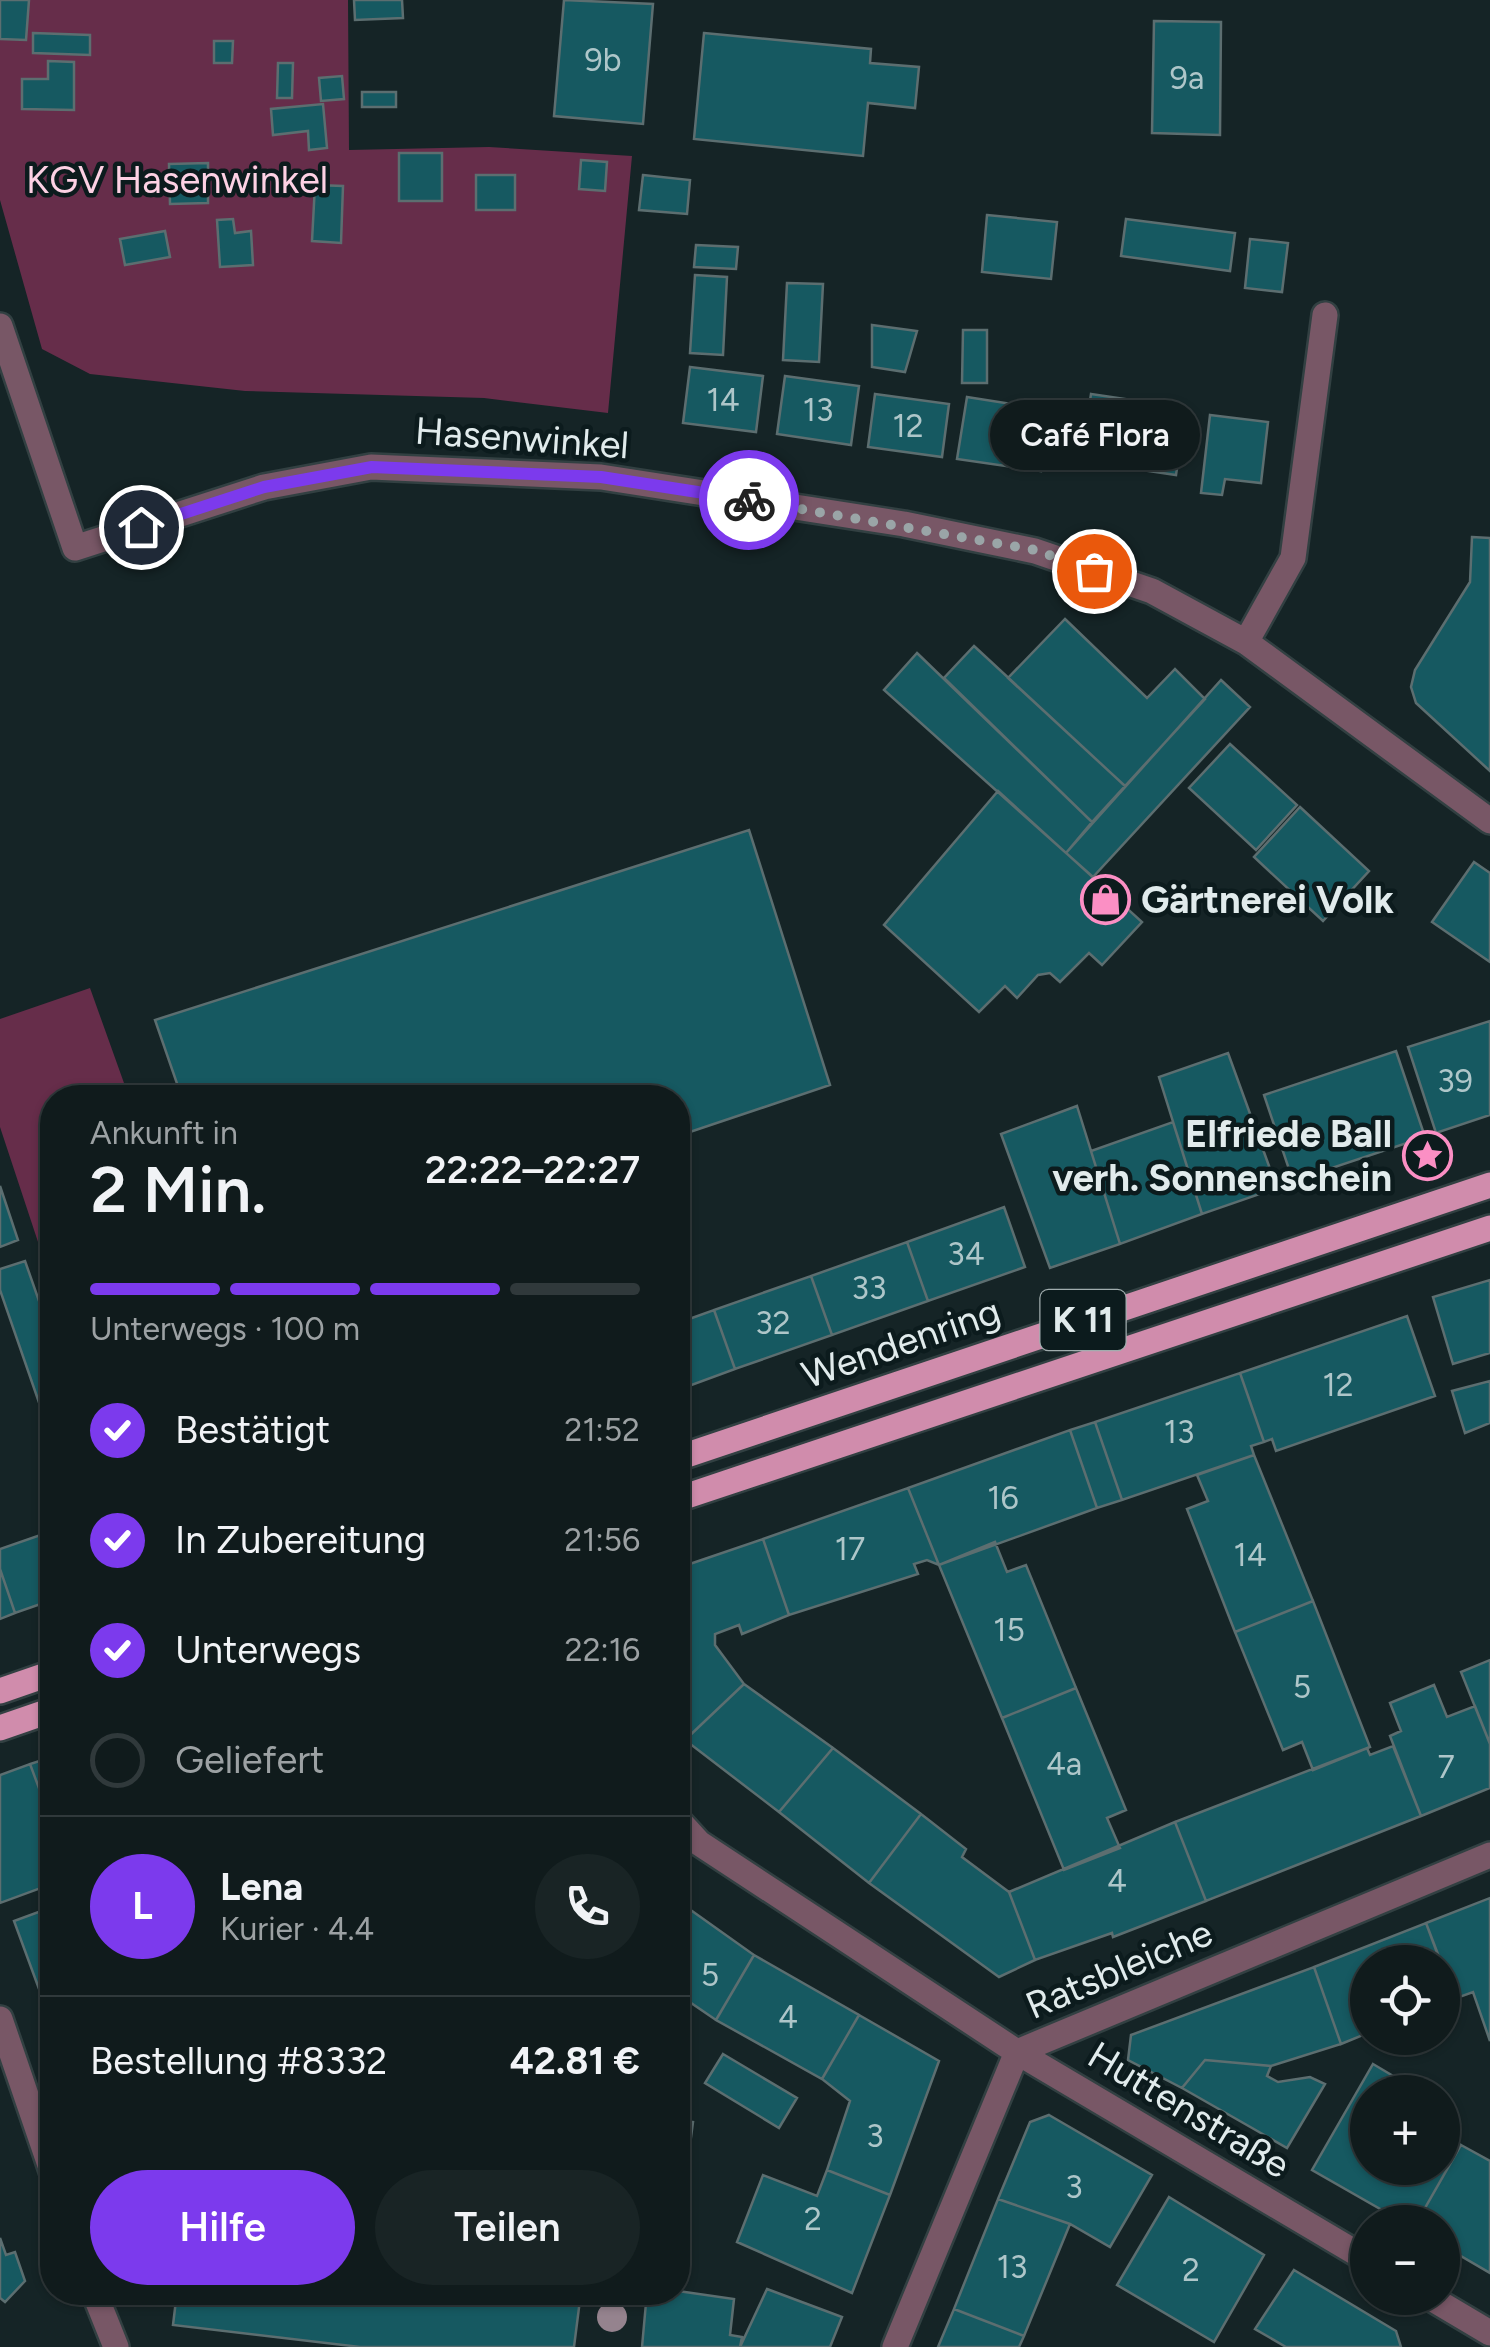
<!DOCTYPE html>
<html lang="de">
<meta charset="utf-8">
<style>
:root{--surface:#101b1c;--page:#192425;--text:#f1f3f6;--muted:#9ca1a3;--line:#30393b;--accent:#7c3aed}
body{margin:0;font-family:Figtree,sans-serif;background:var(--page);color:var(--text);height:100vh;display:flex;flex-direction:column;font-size:38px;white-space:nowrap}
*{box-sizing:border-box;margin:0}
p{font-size:32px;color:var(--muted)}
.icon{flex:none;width:55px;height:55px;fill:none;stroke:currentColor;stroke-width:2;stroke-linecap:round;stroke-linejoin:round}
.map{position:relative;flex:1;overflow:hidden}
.details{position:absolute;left:40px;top:1085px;width:650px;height:1220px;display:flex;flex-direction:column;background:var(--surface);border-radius:40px;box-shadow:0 2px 8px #0004,0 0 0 2px var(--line)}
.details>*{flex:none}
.tools{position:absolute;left:1350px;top:1945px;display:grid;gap:20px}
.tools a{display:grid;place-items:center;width:110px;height:110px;border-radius:50%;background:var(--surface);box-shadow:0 2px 8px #0004,0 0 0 2px var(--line);font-size:50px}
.pin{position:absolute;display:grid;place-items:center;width:85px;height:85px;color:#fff;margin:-42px;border:5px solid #fff;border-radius:50%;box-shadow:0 2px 10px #0007}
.courier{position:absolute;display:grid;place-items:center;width:100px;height:100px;margin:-50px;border:8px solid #7c3aed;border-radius:50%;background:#fff;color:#222;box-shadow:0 2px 12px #0007}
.bubble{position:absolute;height:70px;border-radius:35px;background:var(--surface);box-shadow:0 2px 8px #0004,0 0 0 2px var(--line);font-size:32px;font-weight:600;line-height:70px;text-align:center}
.overview em{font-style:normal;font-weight:600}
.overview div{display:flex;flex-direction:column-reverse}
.overview{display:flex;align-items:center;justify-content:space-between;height:170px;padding:0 50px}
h1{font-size:65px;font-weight:600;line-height:75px}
.bar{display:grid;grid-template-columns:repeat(4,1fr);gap:15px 10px;align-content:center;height:120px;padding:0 50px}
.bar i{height:12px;border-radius:8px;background:var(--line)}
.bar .active{background:var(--accent)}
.bar p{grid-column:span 4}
.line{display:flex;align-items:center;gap:25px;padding:0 50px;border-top:2px solid var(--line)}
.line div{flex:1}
.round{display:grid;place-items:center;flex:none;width:105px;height:105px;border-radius:52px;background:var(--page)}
ol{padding:0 50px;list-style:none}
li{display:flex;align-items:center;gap:30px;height:110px}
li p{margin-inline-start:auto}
li .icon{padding:10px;border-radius:50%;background:var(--accent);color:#fff;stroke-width:4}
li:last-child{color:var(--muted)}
li i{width:55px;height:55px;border:5px solid var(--line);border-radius:50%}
.button{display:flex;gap:20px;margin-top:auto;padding:20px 50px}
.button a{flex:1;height:115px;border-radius:60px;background:var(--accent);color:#fff;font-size:40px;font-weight:600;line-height:115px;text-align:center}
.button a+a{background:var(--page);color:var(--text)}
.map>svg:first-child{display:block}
.green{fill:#662d4a}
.building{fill:#165961;stroke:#5c6e70;stroke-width:2.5}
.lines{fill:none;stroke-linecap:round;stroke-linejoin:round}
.minor-casing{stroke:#324042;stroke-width:30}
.major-casing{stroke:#324042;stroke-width:30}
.minor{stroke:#785766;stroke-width:25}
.major{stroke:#d08cac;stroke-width:25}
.tree{fill:#95838e}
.done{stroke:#9aa5a7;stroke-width:10;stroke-dasharray:0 18}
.route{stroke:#7c3aed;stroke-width:12}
.labels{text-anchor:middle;stroke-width:9;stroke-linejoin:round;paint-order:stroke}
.number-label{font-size:32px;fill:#aec6c9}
.shield{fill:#0c1b1d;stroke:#a1adae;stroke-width:2.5}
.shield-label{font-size:35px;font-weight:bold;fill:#e1ebec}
.park-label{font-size:38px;fill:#fdd1e4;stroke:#0c1b1d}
.street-label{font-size:38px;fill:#e1ebec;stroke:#0c1b1d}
.poi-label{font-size:38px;font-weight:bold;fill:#e1ebec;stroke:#0c1b1d;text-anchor:start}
</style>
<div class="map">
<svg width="1490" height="2347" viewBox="0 0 1490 2347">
<rect width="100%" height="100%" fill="#152426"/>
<path class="green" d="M0 0H348L349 150 489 147 632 156 608 413 484 398 245 391 90 374 42 349 0 200Z
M90 988 129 1097 52 1098V1244L40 1248 0 1127V1019Z"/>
<path class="building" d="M0 0H29L26 40 0 39Z
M354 0H402L403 18 355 20Z
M564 0 653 4 643 124 554 116Z
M1154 21 1221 22 1220 135 1152 133Z
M33 33 90 35V55L33 53Z
M704 33 871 49 870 63 919 67 915 108 868 103 863 156 694 139Z
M214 41H233L232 63H214Z
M48 61 74 62V110L22 109V79H48Z
M278 63H293L292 98H277Z
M342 76 344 99 321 101 319 78Z
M362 92H396V107H362Z
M323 104 327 148 309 150 308 131 273 135 271 109Z
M399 153H442V201H399Z
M581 160 607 162 605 191 579 189Z
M208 163V203L170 204 169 164Z
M476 175H515V210H476Z
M643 175 690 180 687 214 639 210Z
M315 185 343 186 341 243 312 241Z
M987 215 1057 222 1051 279 982 272Z
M233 219 235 233 251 231 253 265 220 267 217 220Z
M1126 219 1235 233 1230 271 1121 256Z
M165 231 170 257 125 265 120 239Z
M1250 239 1288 243 1282 292 1245 288Z
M696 245 738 247 736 269 694 267Z
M695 275 727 277 723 355 690 353Z
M787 283 823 284 819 362 783 360Z
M872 325 917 331 905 372 872 367Z
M963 330H987V383H962Z
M690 367 763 376 756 432 683 423Z
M785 376 859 386 851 445 777 434Z
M875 394 949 404 942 457 868 447Z
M1091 394 1186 408 1176 475 1081 461Z
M967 397 1050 410 1041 471 957 459Z
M1210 415 1268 422 1261 483 1225 479 1222 495 1201 493Z
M1472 537 1490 538V771L1416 703 1411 687 1415 670 1470 582Z
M1065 619 1147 698 1175 669 1205 699 1125 786 1008 678Z
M974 646 1125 786 1092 822 944 678Z
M917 653 1092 822 1066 853 884 690Z
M1221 680 1250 707 1093 877 1066 853Z
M1230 744 1297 805 1256 850 1189 788Z
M998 791 1142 922 1102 965 1089 953 1060 982 1050 973 1038 975 1017 998 1005 986 979 1012 884 925Z
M1300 807 1369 871 1323 921 1254 857Z
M749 830 830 1085 678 1136V1098H182L155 1020Z
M1474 862 1490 873V962L1432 922Z
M1490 1021V1115L1436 1133 1408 1047Z
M1396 1051 1425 1137 1293 1181 1264 1095Z
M1228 1053 1277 1188 1202 1214 1159 1077Z
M1077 1106 1120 1244 1050 1268 1001 1134Z
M1173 1122 1202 1214 1120 1244 1091 1151Z
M0 1186 18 1240 0 1247Z
M1004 1207 1025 1267 928 1301 907 1242Z
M907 1242 928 1301 832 1335 811 1276Z
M25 1261 52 1338V1440L0 1290V1269Z
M811 1276 832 1335 735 1369 714 1310Z
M1490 1280V1353L1453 1364 1433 1297Z
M714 1310 735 1369 678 1390V1323Z
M1407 1316 1435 1396 1276 1451 1272 1439 1264 1442 1240 1373Z
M1240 1373 1264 1442 1251 1446 1254 1455 1122 1500 1095 1422Z
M1490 1381V1423L1465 1433 1452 1391Z
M1095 1422 1122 1500 1097 1508 1070 1430Z
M1070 1430 1097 1508 939 1565 908 1488Z
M1254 1455 1313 1601 1235 1632 1187 1509 1208 1501 1197 1475Z
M908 1488 939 1565 927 1560 914 1564 918 1574 789 1615 763 1539Z
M52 1531V1600L15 1613 0 1569V1549Z
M763 1539 789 1615 742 1634 739 1625 715 1634V1645L744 1684 685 1740 678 1727V1568Z
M995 1542 1007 1572 1026 1565 1076 1688 1002 1718 939 1565Z
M0 1569 15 1613 0 1619Z
M1313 1601 1370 1747 1313 1770 1302 1742 1283 1750 1235 1632Z
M1490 1660V1744L1461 1672Z
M744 1684 833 1748 779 1812 685 1740Z
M1434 1685 1447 1717 1475 1706 1490 1744V1788L1421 1816 1390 1736 1401 1731 1390 1703Z
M1076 1688 1126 1810 1107 1818 1120 1848 1064 1870 1002 1718Z
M1393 1746 1421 1816 1206 1901 1175 1822 1367 1748 1370 1755Z
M833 1748 921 1814 869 1883 779 1812Z
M52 1757V1823L30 1764Z
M30 1764 52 1823V1842L45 1845 52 1866V1884L0 1903V1775Z
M921 1814 966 1849 962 1857 1009 1892 1035 1960 999 1977 869 1883Z
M1175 1822 1206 1901 1113 1937 1112 1933 1035 1960 1009 1892Z
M1490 1898V2041L1473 1992 1454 1999 1426 1923Z
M678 1901 754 1955 716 2020 678 1994Z
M52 1907V2014L49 2016 14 1921Z
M1426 1923 1441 1962H1368V2033L1341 2044 1314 1967Z
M754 1955 859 2015 822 2079 716 2020Z
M1314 1967 1341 2044 1271 2066 1205 2060 1182 2088 1128 2060 1131 2035Z
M859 2015 939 2061 890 2195 827 2170 850 2101 822 2079Z
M723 2054 797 2098 779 2128 705 2083Z
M1205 2060 1271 2066 1267 2076 1278 2082 1310 2077 1325 2084 1287 2148 1182 2088Z
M1373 2064 1415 2089 1368 2092V2168H1442V2134L1461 2145 1417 2222H1403L1312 2170Z
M1049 2115 1152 2175 1110 2247 1070 2224 998 2199 1030 2122Z
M678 2120 693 2122 681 2213H678Z
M1461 2145 1490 2161V2273L1442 2245V2222H1417Z
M827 2170 890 2195 852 2293 737 2242 763 2175 817 2196Z
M1169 2197 1264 2255 1214 2342 1117 2285Z
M998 2199 1070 2224 1024 2336 954 2309Z
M0 2238 6 2255 15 2252 25 2281 5 2302 0 2298Z
M1294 2270 1396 2331 1401 2347H1286L1255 2329Z
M767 2289 842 2317 830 2347H740Z
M678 2291 734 2299 730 2335 742 2337 740 2347H642L647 2292Z
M177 2292H581L574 2347H360L173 2325Z
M954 2309 1024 2336 1019 2347H938Z"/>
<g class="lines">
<defs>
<path id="minor" d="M0 326 75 548 264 487 371 467 601 477 904 524 1035 551 1152 591 1246 642 1490 821
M1246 642 1293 558 1325 315
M678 1820 699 1843 1017 2052 1368 2260
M0 2019 52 2171
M94 2292 116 2347
M1431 2298 1490 2333
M895 2347 1017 2052 1490 1855"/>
<path id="major" d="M678 1458 1490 1185
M678 1499 1490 1228
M0 1691 52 1673
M0 1728 52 1710"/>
</defs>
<use href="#minor" class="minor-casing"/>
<use href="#major" class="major-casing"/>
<use href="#minor" class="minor"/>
<use href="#major" class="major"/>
</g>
<circle class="tree" cx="612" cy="2317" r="15"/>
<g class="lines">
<path class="done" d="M749 500 1035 550 1094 571"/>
<path class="route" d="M141 527 264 487 372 467 601 477 749 500"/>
</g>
<defs>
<symbol id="shop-ring" viewBox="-11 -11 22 22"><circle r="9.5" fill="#0c1b1d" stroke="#fb8fc4" stroke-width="1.5"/><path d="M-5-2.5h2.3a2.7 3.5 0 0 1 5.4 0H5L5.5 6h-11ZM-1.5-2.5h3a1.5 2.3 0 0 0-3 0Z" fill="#fb8fc4"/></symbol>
<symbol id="sight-ring" viewBox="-11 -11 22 22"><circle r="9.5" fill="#0c1b1d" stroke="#fb8fc4" stroke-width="1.5"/><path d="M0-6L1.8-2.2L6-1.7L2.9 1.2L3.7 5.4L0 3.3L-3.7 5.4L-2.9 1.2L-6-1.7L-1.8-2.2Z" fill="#fb8fc4"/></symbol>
</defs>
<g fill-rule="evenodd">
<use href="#shop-ring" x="1078" y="872" width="55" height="55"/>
<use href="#sight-ring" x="1400" y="1128" width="55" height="55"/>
</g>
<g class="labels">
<g class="number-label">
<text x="603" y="71">9b</text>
<text x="1187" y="89">9a</text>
<text x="723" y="411">14</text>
<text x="818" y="421">13</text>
<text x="908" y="437">12</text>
<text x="1455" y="1092">39</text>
<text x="966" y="1265">34</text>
<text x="869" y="1299">33</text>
<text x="773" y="1334">32</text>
<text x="1338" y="1396">12</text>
<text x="1179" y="1443">13</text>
<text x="1003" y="1509">16</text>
<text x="850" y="1560">17</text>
<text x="1250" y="1566">14</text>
<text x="1009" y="1641">15</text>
<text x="1302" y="1698">5</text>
<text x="1064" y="1775">4a</text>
<text x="1446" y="1778">7</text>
<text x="1117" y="1892">4</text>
<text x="710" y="1986">5</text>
<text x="788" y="2028">4</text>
<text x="875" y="2147">3</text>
<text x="1074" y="2198">3</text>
<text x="813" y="2230">2</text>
<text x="1012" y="2278">13</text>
<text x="1191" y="2281">2</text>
</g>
<rect class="shield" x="1040.5" y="1290" width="85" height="60" rx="8"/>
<g class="shield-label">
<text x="1083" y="1332">K 11</text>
</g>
<g class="park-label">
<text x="177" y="193">KGV Hasenwinkel</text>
</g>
<g class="street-label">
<text transform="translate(522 438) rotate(4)" y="13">Hasenwinkel</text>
<text transform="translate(901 1343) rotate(-19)" y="13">Wendenring</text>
<text transform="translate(1119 1969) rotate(-23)" y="13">Ratsbleiche</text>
<text transform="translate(1189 2110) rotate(31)" y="13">Huttenstraße</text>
</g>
<g class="poi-label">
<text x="1141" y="913">Gärtnerei Volk</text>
<text x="1392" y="1147" text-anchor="end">Elfriede Ball<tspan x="1392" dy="44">verh. Sonnenschein</tspan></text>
</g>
</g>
</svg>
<div class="tools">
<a><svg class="icon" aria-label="locate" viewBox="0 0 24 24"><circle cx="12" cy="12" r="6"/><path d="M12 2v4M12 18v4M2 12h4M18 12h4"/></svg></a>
<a>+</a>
<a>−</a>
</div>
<div class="pin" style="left:1094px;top:571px;background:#ea580c"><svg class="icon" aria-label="bag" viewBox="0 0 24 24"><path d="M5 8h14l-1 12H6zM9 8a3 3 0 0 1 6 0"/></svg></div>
<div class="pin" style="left:141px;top:527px;background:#1f2937"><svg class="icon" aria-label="home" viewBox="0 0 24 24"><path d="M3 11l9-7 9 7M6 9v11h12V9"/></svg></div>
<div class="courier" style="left:749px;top:500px"><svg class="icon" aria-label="bike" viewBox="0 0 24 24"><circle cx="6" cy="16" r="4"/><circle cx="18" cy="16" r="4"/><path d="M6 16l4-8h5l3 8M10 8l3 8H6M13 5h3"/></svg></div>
<div class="bubble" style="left:990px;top:400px;width:210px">Café Flora</div>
<section class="details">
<div class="overview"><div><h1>2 Min.</h1><p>Ankunft in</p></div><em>22:22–22:27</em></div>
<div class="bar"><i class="active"></i><i class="active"></i><i class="active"></i><i></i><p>Unterwegs · 100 m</p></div>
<ol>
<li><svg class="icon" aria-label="check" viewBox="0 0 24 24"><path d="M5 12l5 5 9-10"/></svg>Bestätigt<p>21:52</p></li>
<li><svg class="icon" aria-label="check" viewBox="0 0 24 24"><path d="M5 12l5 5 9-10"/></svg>In Zubereitung<p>21:56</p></li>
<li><svg class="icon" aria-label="check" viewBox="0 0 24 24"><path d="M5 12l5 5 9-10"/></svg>Unterwegs<p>22:16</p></li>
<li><i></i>Geliefert</li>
</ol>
<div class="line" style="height:180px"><b class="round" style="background:var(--accent);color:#fff">L</b><div><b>Lena</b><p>Kurier · 4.4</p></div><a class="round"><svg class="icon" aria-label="phone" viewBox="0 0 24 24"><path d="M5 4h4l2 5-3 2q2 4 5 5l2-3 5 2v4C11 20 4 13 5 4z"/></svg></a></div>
<div class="line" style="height:130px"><div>Bestellung #8332</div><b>42.81 €</b></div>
<div class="button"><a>Hilfe</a><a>Teilen</a></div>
</section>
</div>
